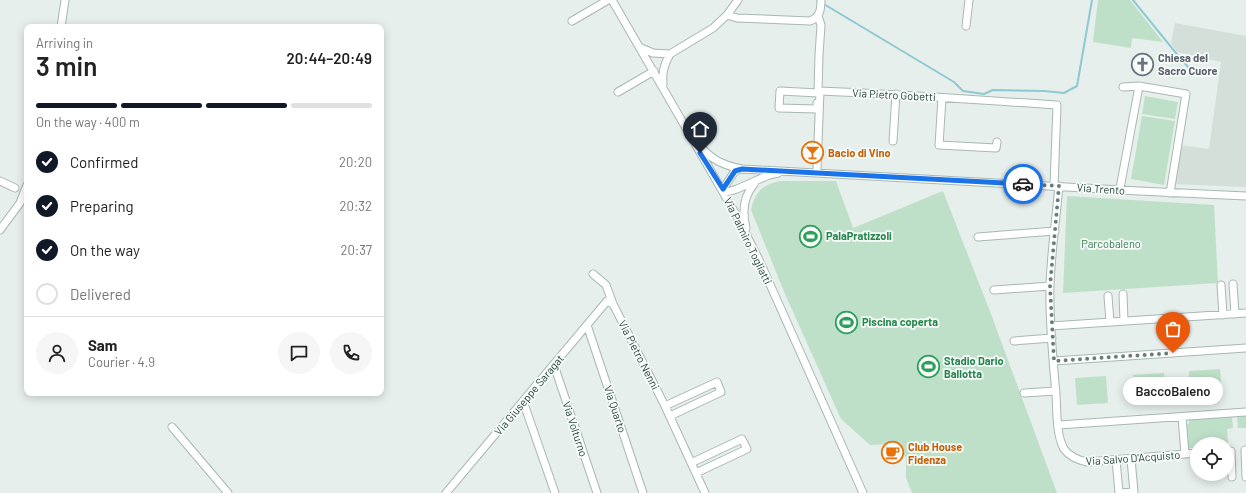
<!DOCTYPE html>
<meta charset="utf-8">
<style>
:root{--surface:#fff;--page:#f6f6f6;--text:#222;--muted:#767676;--line:#e0e0e0;--accent:#111827}
body{margin:0;font-family:Barlow,sans-serif;background:var(--page);color:var(--text);height:100vh;display:flex;flex-direction:column;font-size:15px;white-space:nowrap}
*{box-sizing:border-box;margin:0}
p{font-size:13px;color:var(--muted)}
.icon{flex:none;width:22px;height:22px;fill:none;stroke:currentColor;stroke-width:2;stroke-linecap:round;stroke-linejoin:round}
.map{position:relative;flex:1;overflow:hidden}
.sheet{position:absolute;left:24px;top:24px;width:360px;height:372px;display:flex;flex-direction:column;background:var(--surface);border-radius:8px;box-shadow:0 2px 10px #0003}
.sheet>*{flex:none}
.fabs{position:absolute;left:1190px;top:437px;display:grid;gap:8px}
.fabs a{display:grid;place-items:center;width:44px;height:44px;border-radius:50%;background:var(--surface);box-shadow:0 2px 10px #0003;font-size:20px}
.pin{position:absolute;display:grid;place-items:center;width:34px;height:34px;color:#fff;margin:-41px -17px;border-radius:50% 50% 50% 0;rotate:-45deg;box-shadow:0 0 4px #0007}
.pin .icon{rotate:45deg}
.courier{position:absolute;display:grid;place-items:center;width:40px;height:40px;margin:-20px;border:3px solid #1a73e8;border-radius:50%;background:#fff;color:#222;box-shadow:0 1px 5px #0007}
.bubble{position:absolute;height:28px;border-radius:14px;background:var(--surface);box-shadow:0 2px 10px #0003;font-size:13px;font-weight:600;line-height:28px;text-align:center}
.headline em{font-style:normal;font-weight:600}
.headline div{display:flex;flex-direction:column-reverse}
.headline{display:flex;align-items:center;justify-content:space-between;height:68px;padding:0 12px}
h1{font-size:26px;font-weight:600;line-height:30px}
.bar{display:grid;grid-template-columns:repeat(4,1fr);gap:6px 4px;align-content:center;height:48px;padding:0 12px}
.bar i{height:5px;border-radius:3px;background:var(--line)}
.bar .selected{background:var(--accent)}
.bar p{grid-column:span 4}
.line{display:flex;align-items:center;gap:10px;padding:0 12px;border-top:1px solid var(--line)}
.line div{flex:1}
.round{display:grid;place-items:center;flex:none;width:42px;height:42px;border-radius:21px;background:var(--page)}
ol{padding:0 12px;list-style:none}
li{display:flex;align-items:center;gap:12px;height:44px}
li p{margin-inline-start:auto}
li .icon{padding:4px;border-radius:50%;background:var(--accent);color:#fff;stroke-width:4}
li:last-child{color:var(--muted)}
li i{width:22px;height:22px;border:2px solid var(--line);border-radius:50%}
.map>svg:first-child{display:block}
.built{fill:#d4dfda}
.green{fill:#bfe0c8}
.lines{fill:none;stroke-linecap:round;stroke-linejoin:round}
.stream{stroke:#8ec9d4;stroke-width:2}
.minor-casing{stroke:#a8b8b2;stroke-width:9}
.minor{stroke:#fff;stroke-width:7}
.done{stroke:#687f78;stroke-width:4;stroke-dasharray:0 7.2}
.route{stroke:#1a73e8;stroke-width:5}
.labels{text-anchor:middle;stroke-width:3.5;stroke-linejoin:round;paint-order:stroke}
.worship-label{font-size:11px;font-weight:bold;fill:#5b616d;stroke:#f7fbf9;text-anchor:start}
.street-label{font-size:11px;fill:#24423a;stroke:#f7fbf9}
.food-label{font-size:11px;font-weight:bold;fill:#c56008;stroke:#f7fbf9;text-anchor:start}
.leisure-label{font-size:11px;font-weight:bold;fill:#27864d;stroke:#f7fbf9;text-anchor:start}
.park-label{font-size:11px;fill:#2d7a4b;stroke:#f7fbf9}
</style>
<div class="map">
<svg width="1246" height="493" viewBox="0 0 1246 493">
<rect width="100%" height="100%" fill="#e6efeb"/>
<path class="built" d="M1175 23 1246 36V187L1173 184 1180 145 1209 149 1221 62 1177 52 1171 43Z"/>
<path class="green" d="M1098 0H1130L1163 42 1132 38 1131 48 1093 42Z
M1145 96 1178 102 1175 119 1142 114Z
M1142 116 1175 121 1164 185 1131 179Z
M781 181H836L853 228 943 191 991 314 1057 493H912L906 478V457L890 444 870 445 841 419 785 294 751 210C755 191 763 184 781 181Z
M1067 196 1214 205 1218 283 1063 293Z
M1220 369 1222 396 1190 398 1189 371Z
M1164 373 1166 400 1134 402 1133 375Z
M1106 376 1108 403 1077 405 1075 378Z
M1237 415H1246V428H1238Z
M1232 416 1233 428 1227 429 1228 443 1197 444V448H1187L1185 425 1189 424V419Z"/>
<g class="lines">
<path class="stream" d="M817 0 954 82 963 91 984 94 993 90 1044 91 1064 93 1077 86 1092 0
M1133 0 1180 58 1189 68"/>
<defs>
<path id="minor" d="M612 0 738 218 760 262 863 493
M727 15 737 18 810 21C820 17 821 10 821 0
M572 21 608 0
M966 26 969 0
M61 27 65 0
M641 48 653 53 670 54 713 28 727 15 738 0
M663 84C662 72 664 65 670 54
M1123 87 1139 86
M820 91C899 94 978 100 1057 105L1054 186
M618 92 654 71
M942 98 939 145 996 148 997 142
M817 103V109L779 108 780 91 818 93
M693 140C711 158 717 164 742 169L1139 191 1246 196
M893 141 896 94
M817 169 820 91H818L819 55 821 25 818 16
M0 181 15 188
M1059 186C1056 219 1051 253 1050 286 1049 322 1053 359 1056 395 1057 410 1056 435 1064 449 1070 457 1077 460 1087 462L1197 453
M723 189 735 171 742 169
M1119 190 1121 183 1139 86 1186 94 1170 193
M724 193 737 189 769 175 778 173
M746 228C742 212 743 197 754 184
M0 230 20 203 27 185
M978 237 1055 231
M593 274 606 285 613 304 665 406 705 493
M1233 284 1235 314
M1221 285 1223 315
M994 290 1050 286
M1123 294 1124 321
M1108 296 1110 322
M587 325 643 493
M1051 326 1246 313
M1014 341 1052 338
M1054 361 1246 348
M554 365 597 493
M1024 393 1056 391
M523 401 555 493
M665 406 717 382 721 392 670 416
M1182 417 1185 454
M1059 425 1246 412
M172 427 228 493
M1245 450 1246 477
M1231 451 1232 477
M1116 460 1119 493
M691 463 742 439 747 449 696 473
M446 493 607 301 613 304
M1119 493 1134 492 1131 459"/>
</defs>
<use href="#minor" class="minor-casing"/>
<use href="#minor" class="minor"/>
</g>
<g class="lines">
<path class="done" d="M1023 184 1059 186 1050 286 1054 361 1173 353"/>
<path class="route" d="M700 153 723 189 735 171 742 169 1023 184"/>
</g>
<defs>
<symbol id="church-ring" viewBox="-11 -11 22 22"><circle r="9.5" fill="#f7fbf9" stroke="#6b7280" stroke-width="1.5"/><path d="M-1.2-6h2.4v3.5h3.3v2.4h-3.3V6h-2.4V-.1h-3.3v-2.4h3.3Z" fill="#6b7280"/></symbol>
<symbol id="bar-ring" viewBox="-11 -11 22 22"><circle r="9.5" fill="#f7fbf9" stroke="#e8710a" stroke-width="1.5"/><path d="M-6-5H6L.8 .8V4.5H3.5V6h-7V4.5H-.8V.8Z" fill="#e8710a"/></symbol>
<symbol id="stadium-ring" viewBox="-11 -11 22 22"><circle r="9.5" fill="#f7fbf9" stroke="#2e9e5b" stroke-width="1.5"/><path d="M0-5a6.5 5 0 1 0 0 10a6.5 5 0 1 0 0-10ZM-3.5-1.8h7v3.6h-7Z" fill="#2e9e5b"/></symbol>
<symbol id="cafe-ring" viewBox="-11 -11 22 22"><circle r="9.5" fill="#f7fbf9" stroke="#e8710a" stroke-width="1.5"/><path d="M-5.5-4.5H6V0H3Q3 3.5 0 3.5H-2.5Q-5.5 3.5-5.5 0ZM3-3.2v2h1.7v-2ZM-6 4.5H4V6H-6Z" fill="#e8710a"/></symbol>
</defs>
<g fill-rule="evenodd">
<use href="#church-ring" x="1130" y="52" width="25" height="25"/>
<use href="#bar-ring" x="800" y="140" width="25" height="25"/>
<use href="#stadium-ring" x="798" y="224" width="25" height="25"/>
<use href="#stadium-ring" x="834" y="310" width="25" height="25"/>
<use href="#stadium-ring" x="916" y="354" width="25" height="25"/>
<use href="#cafe-ring" x="880" y="440" width="25" height="25"/>
</g>
<g class="labels">
<g class="worship-label">
<text x="1158" y="62">Chiesa del<tspan x="1158" dy="13">Sacro Cuore</tspan></text>
</g>
<g class="street-label">
<text transform="translate(894 95) rotate(3)" y="4">Via Pietro Gobetti</text>
<text transform="translate(1101 189) rotate(4)" y="4">Via Trento</text>
<text transform="translate(748 241) rotate(64)" y="4">Via Palmiro Togliatti</text>
<text transform="translate(639 355) rotate(63)" y="4">Via Pietro Nenni</text>
<text transform="translate(529 395) rotate(-50)" y="4">Via Giuseppe Saragat</text>
<text transform="translate(615 409) rotate(72)" y="4">Via Quarto</text>
<text transform="translate(575 429) rotate(72)" y="4">Via Volturno</text>
<text transform="translate(1133 458) rotate(-4)" y="4">Via Salvo D'Acquisto</text>
</g>
<g class="food-label">
<text x="828" y="157">Bacio di Vino</text>
<text x="908" y="451">Club House<tspan x="908" dy="13">Fidenza</tspan></text>
</g>
<g class="leisure-label">
<text x="826" y="240">PalaPratizzoli</text>
<text x="862" y="326">Piscina coperta</text>
<text x="944" y="365">Stadio Dario<tspan x="944" dy="13">Ballotta</tspan></text>
</g>
<g class="park-label">
<text x="1111" y="248">Parcobaleno</text>
</g>
</g>
</svg>
<div class="fabs">
<a><svg class="icon" aria-label="locate" viewBox="0 0 24 24"><circle cx="12" cy="12" r="6"/><path d="M12 2v4M12 18v4M2 12h4M18 12h4"/></svg></a>
</div>
<div class="pin" style="left:1173px;top:353px;background:#ea580c"><svg class="icon" aria-label="bag" viewBox="0 0 24 24"><path d="M5 8h14l-1 12H6zM9 8a3 3 0 0 1 6 0"/></svg></div>
<div class="pin" style="left:700px;top:153px;background:#1f2937"><svg class="icon" aria-label="home" viewBox="0 0 24 24"><path d="M3 11l9-7 9 7M6 9v11h12V9"/></svg></div>
<div class="courier" style="left:1023px;top:184px"><svg class="icon" aria-label="car" viewBox="0 0 24 24"><path d="M5 17H2v-5l4-1 3-4h7l3 4 3 1v5h-3M9 17h6M6 11h13"/><circle cx="7" cy="17" r="2"/><circle cx="17" cy="17" r="2"/></svg></div>
<div class="bubble" style="left:1123px;top:377px;width:100px">BaccoBaleno</div>
<section class="sheet">
<div class="headline"><div><h1>3 min</h1><p>Arriving in</p></div><em>20:44–20:49</em></div>
<div class="bar"><i class="selected"></i><i class="selected"></i><i class="selected"></i><i></i><p>On the way · 400 m</p></div>
<ol>
<li><svg class="icon" aria-label="check" viewBox="0 0 24 24"><path d="M5 12l5 5 9-10"/></svg>Confirmed<p>20:20</p></li>
<li><svg class="icon" aria-label="check" viewBox="0 0 24 24"><path d="M5 12l5 5 9-10"/></svg>Preparing<p>20:32</p></li>
<li><svg class="icon" aria-label="check" viewBox="0 0 24 24"><path d="M5 12l5 5 9-10"/></svg>On the way<p>20:37</p></li>
<li><i></i>Delivered</li>
</ol>
<div class="line" style="height:72px"><a class="round"><svg class="icon" aria-label="person" viewBox="0 0 24 24"><circle cx="12" cy="8" r="4"/><path d="M4 21q1-7 8-7t8 7"/></svg></a><div><b>Sam</b><p>Courier · 4.9</p></div><a class="round"><svg class="icon" aria-label="chat" viewBox="0 0 24 24"><path d="M4 5h16v11H9l-5 4z"/></svg></a><a class="round"><svg class="icon" aria-label="phone" viewBox="0 0 24 24"><path d="M5 4h4l2 5-3 2q2 4 5 5l2-3 5 2v4C11 20 4 13 5 4z"/></svg></a></div>
</section>
</div>
